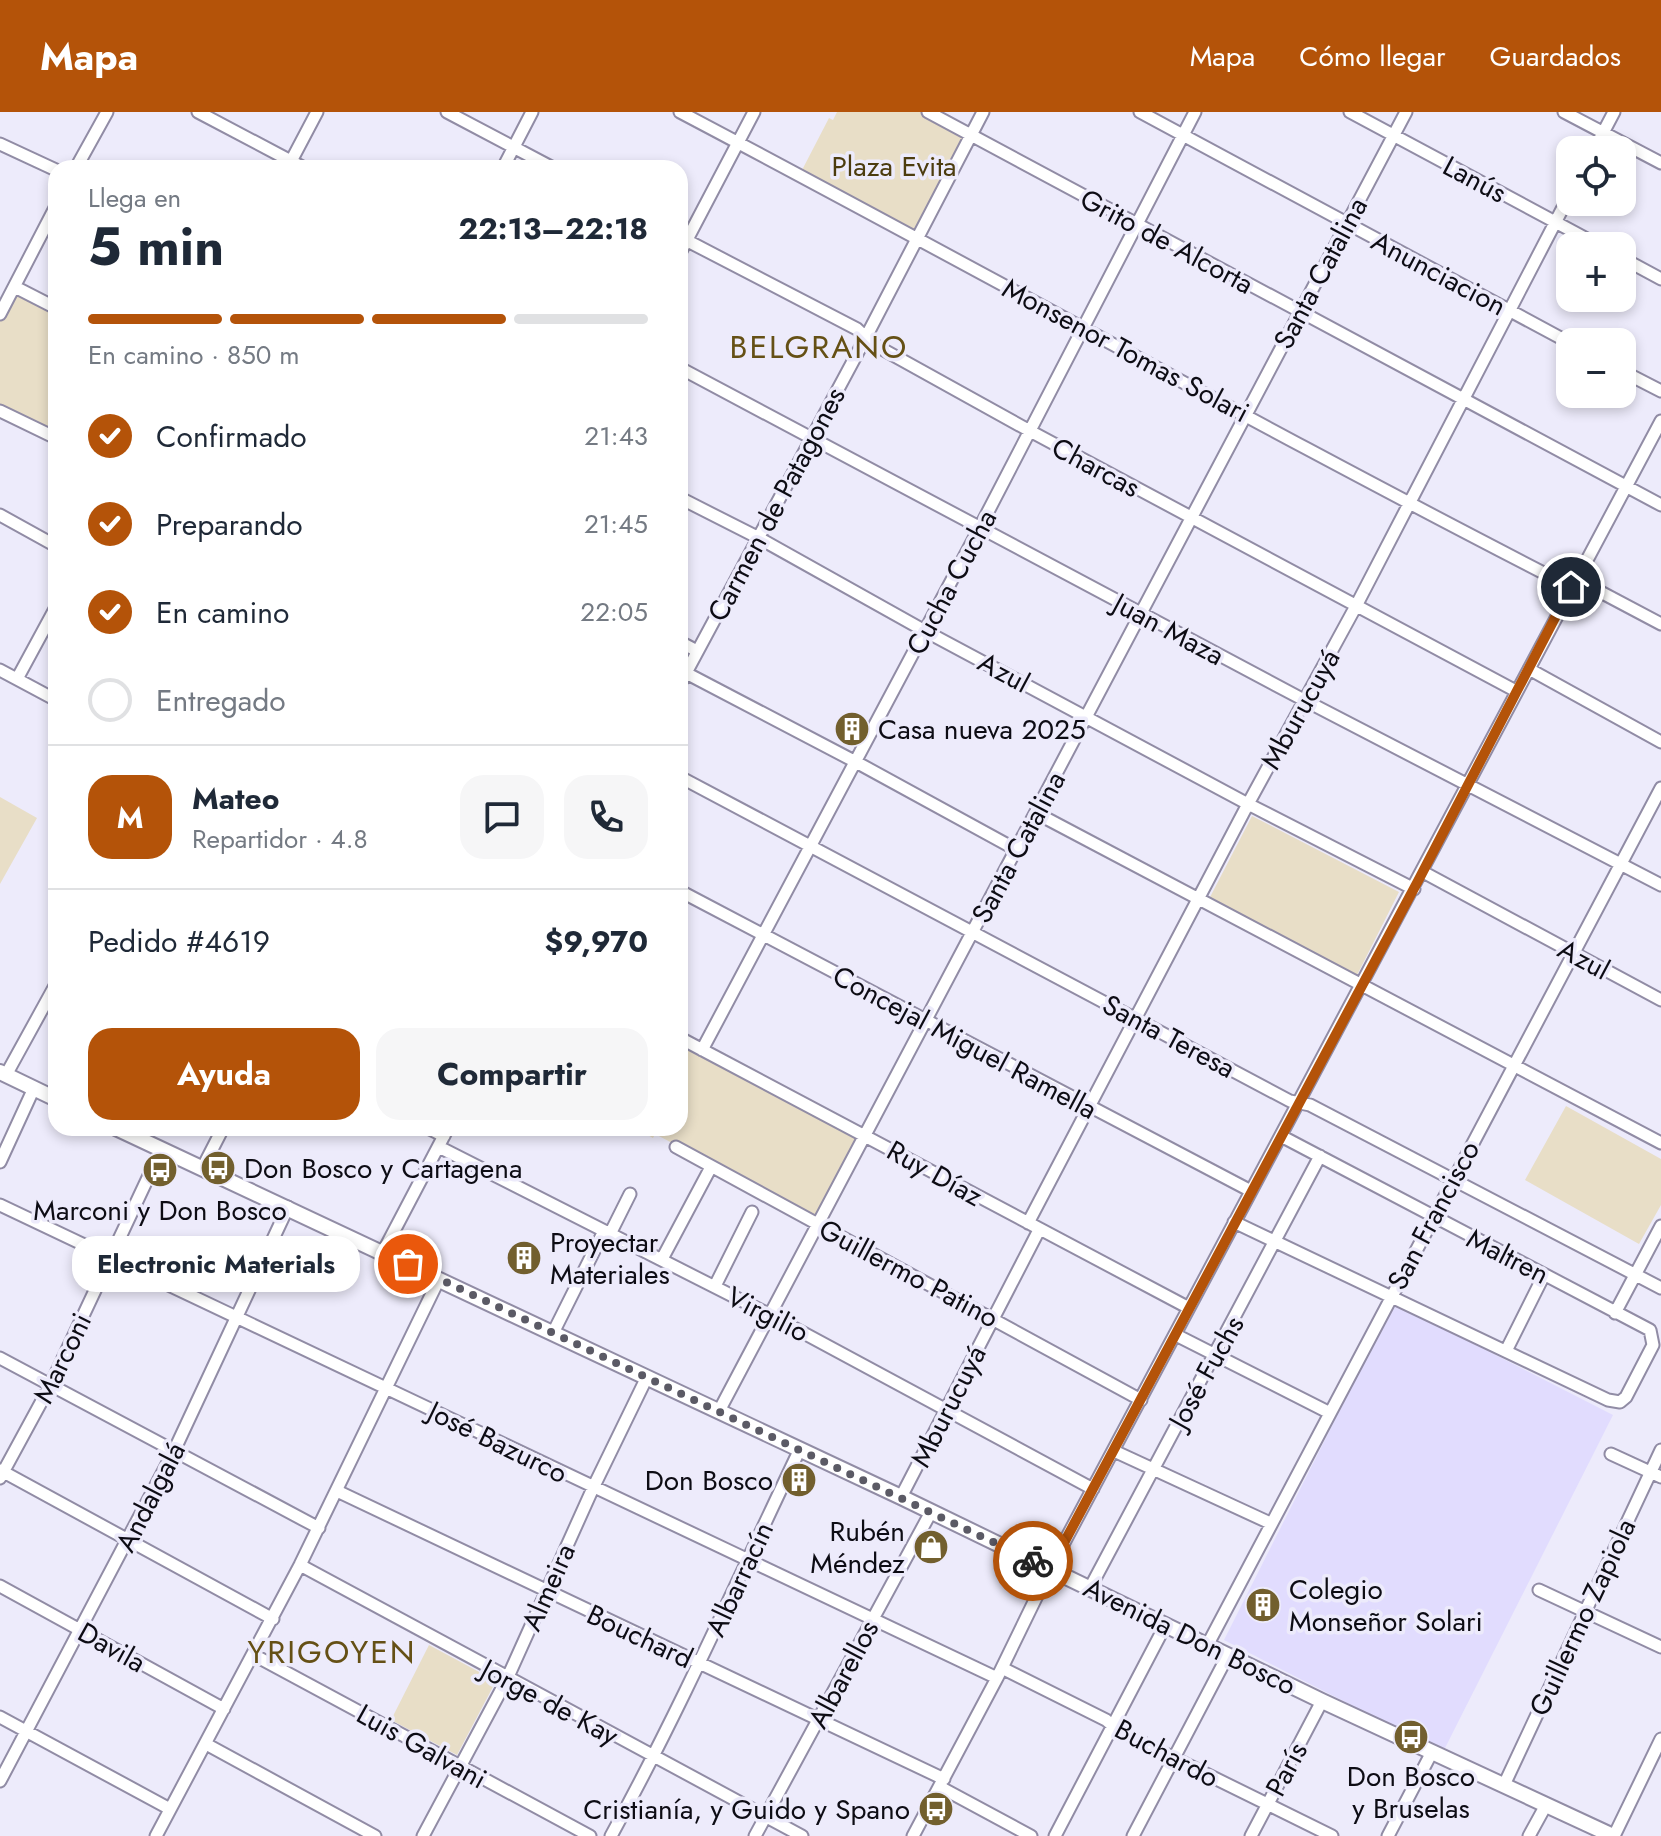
<!DOCTYPE html>
<html lang="es">
<meta charset="utf-8">
<style>
:root{--surface:#fff;--page:#f6f6f7;--text:#1f2937;--muted:#747a83;--line:#e0e1e3;--accent:#b45309}
body{margin:0;font-family:Jost,sans-serif;background:var(--page);color:var(--text);height:100vh;display:flex;flex-direction:column;font-size:30px;white-space:nowrap}
*{box-sizing:border-box;margin:0}
p{font-size:26px;color:var(--muted)}
.icon{flex:none;width:44px;height:44px;fill:none;stroke:currentColor;stroke-width:2;stroke-linecap:round;stroke-linejoin:round}
.map{position:relative;flex:1;overflow:hidden}
.side{position:absolute;left:48px;top:48px;width:640px;height:976px;display:flex;flex-direction:column;background:var(--surface);border-radius:24px;box-shadow:0 4px 12px #0003}
.side>*{flex:none}
.buttons{position:absolute;left:1556px;top:24px;display:grid;gap:16px}
.buttons a{display:grid;place-items:center;width:80px;height:80px;border-radius:16px;background:var(--surface);box-shadow:0 4px 12px #0003;font-size:40px}
.pin{position:absolute;display:grid;place-items:center;width:68px;height:68px;color:#fff;margin:-34px;border:4px solid #fff;border-radius:50%;box-shadow:0 2px 8px #0007}
.courier{position:absolute;display:grid;place-items:center;width:80px;height:80px;margin:-40px;border:6px solid #b45309;border-radius:50%;background:#fff;color:#222;box-shadow:0 2px 10px #0007}
.bubble{position:absolute;height:56px;border-radius:24px;background:var(--surface);box-shadow:0 4px 12px #0003;font-size:26px;font-weight:700;line-height:56px;text-align:center}
.overview em{font-style:normal;font-weight:700}
.overview div{display:flex;flex-direction:column-reverse}
.overview{display:flex;align-items:center;justify-content:space-between;height:136px;padding:0 40px}
h1{font-size:52px;font-weight:700;line-height:60px}
.bar{display:grid;grid-template-columns:repeat(4,1fr);gap:12px 8px;align-content:center;height:96px;padding:0 40px}
.bar i{height:10px;border-radius:6px;background:var(--line)}
.bar .current{background:var(--accent)}
.bar p{grid-column:span 4}
.line{display:flex;align-items:center;gap:20px;padding:0 40px;border-top:2px solid var(--line)}
.line div{flex:1}
.round{display:grid;place-items:center;flex:none;width:84px;height:84px;border-radius:24px;background:var(--page)}
ol{padding:0 40px;list-style:none}
li{display:flex;align-items:center;gap:24px;height:88px}
li p{margin-inline-start:auto}
li .icon{padding:8px;border-radius:50%;background:var(--accent);color:#fff;stroke-width:4}
li:last-child{color:var(--muted)}
li i{width:44px;height:44px;border:4px solid var(--line);border-radius:50%}
.primary-button{display:flex;gap:16px;margin-top:auto;padding:16px 40px}
.primary-button a{flex:1;height:92px;border-radius:24px;background:var(--accent);color:#fff;font-size:32px;font-weight:700;line-height:92px;text-align:center}
.primary-button a+a{background:var(--page);color:var(--text)}
header{display:flex;align-items:center;gap:48px;box-sizing:border-box;height:112px;padding:0 40px;background:var(--accent);color:#fff}
header strong{font-size:38px}
nav{display:flex;gap:44px;margin-inline-start:auto;font-size:28px}
.map>svg:first-child{display:block}
.built{fill:#e1dcfe}
.green{fill:#e8dec7}
.lines{fill:none;stroke-linecap:round;stroke-linejoin:round}
.minor-casing{stroke:#918ca5;stroke-width:15}
.major-casing{stroke:#918ca5;stroke-width:18}
.minor{stroke:#fff;stroke-width:11}
.major{stroke:#fff;stroke-width:14}
.done{stroke:#5b5a65;stroke-width:8;stroke-dasharray:0 14.4}
.route{stroke:#b45309;stroke-width:10}
.labels{text-anchor:middle;stroke-width:7;stroke-linejoin:round;paint-order:stroke}
.park-label{font-size:28px;fill:#4c3c0f;stroke:#edebfb}
.street-label{font-size:28px;fill:#0d0c14;stroke:#edebfb}
.poi-label{font-size:28px;fill:#0d0c14;stroke:#edebfb;text-anchor:start}
.quarter-label{font-size:32px;letter-spacing:2px;fill:#655015;stroke:#edebfb}
</style>
<header>
<strong>Mapa</strong>
<nav><a>Mapa</a><a>Cómo llegar</a><a>Guardados</a></nav>
</header>
<div class="map">
<svg width="1661" height="1724" viewBox="0 0 1661 1724">
<rect width="100%" height="100%" fill="#edebfb"/>
<path class="built" d="M1394 1191 1613 1303 1443 1640 1224 1528Z"/>
<path class="green" d="M837 0H928L970 22 916 126 800 62 829 6 833 8Z
M15 175 56 196V322L0 299V202Z
M0 685 37 706 0 772Z
M1252 704 1399 780 1356 865 1208 789Z
M680 931 858 1026 819 1102 812 1104 655 1022 653 1026 635 1016H680Z
M1566 994 1661 1047V1093L1639 1132 1525 1068Z
M429 1533 496 1569 457 1643 391 1608Z"/>
<g class="lines">
<defs>
<path id="minor" d="M198 0 304 56
M447 0 553 56
M680 0C978 157 1272 322 1571 475
M928 0 1661 393
M1140 0 1570 231
M1350 0 1600 134
M1564 0 1661 51
M0 32 56 58
M1594 38 1614 0
M288 55 317 0
M76 56 107 0
M503 56 532 0
M680 125 857 217 873 232 1030 319 1516 579
M680 141 754 0
M1622 146 1661 167
M15 175 56 196
M0 202 56 94
M680 256 1304 588 1661 773
M1622 259 1661 279
M0 299 56 326
M680 386 757 425 925 519 1248 692 1414 777
M0 403 56 434
M1576 467 1661 512
M680 530 697 539
M1529 557 1661 630
M0 558 56 588
M686 561 856 650 1015 737
M17 567 56 495
M680 572 866 225 983 0
M680 665 1290 989 1310 993 1661 1176
M1036 701 1661 1031
M1423 760 1661 888
M680 779 1251 1079
M680 926 1189 1196
M702 938 979 417 1195 0
M6 963 56 872
M428 1016 444 1024
M439 1035 772 1204 1093 1377
M676 1035 1141 1288
M0 1050 34 976
M203 1055 223 1016
M0 1093 997 1566
M1234 1110 1608 1288 1620 1290 1626 1285 1653 1233 1650 1218 1281 1024
M1028 1111 1248 692 1356 494 1570 82
M610 1122 630 1082
M383 1140 448 1016
M662 1147 711 1055
M715 1174 752 1100
M1615 1201 1661 1114
M553 1221 604 1119
M1176 1223 1330 1301
M1506 1239 1544 1163
M0 1246 319 1416
M719 1299 1406 0
M1114 1339 1270 1411
M1611 1342 1661 1365
M0 1358 273 1507
M0 1366 51 1272 161 1038
M337 1379 944 1667
M901 1385 1039 1118
M300 1453 802 1724
M0 1474 224 1597
M1090 1476 1320 1044
M1539 1478 1661 1535
M1208 1532 1661 676
M254 1543 590 1724
M1002 1556 1106 1608 1119 1619 1332 1724
M0 1605 170 1697
M206 1632 375 1724
M0 1669 174 1339 288 1095
M1504 1673 1661 1338
M940 1675 1031 1724
M156 1724 300 1453 439 1167
M423 1724 507 1567 593 1376 647 1265
M611 1724C680 1598 738 1467 800 1337
M755 1724 931 1400
M913 1724 997 1566 1050 1457 1661 309
M1055 1724 1166 1512
M1133 1724 1228 1543
M1251 1724 1322 1589
M1388 1724 1432 1640
M1529 1724 1546 1693
M1614 1724 1661 1627"/>
<path id="major" d="M0 960 56 987
M116 1016 901 1385 1322 1589 1613 1724"/>
</defs>
<use href="#minor" class="minor-casing"/>
<use href="#major" class="major-casing"/>
<use href="#minor" class="minor"/>
<use href="#major" class="major"/>
</g>
<g class="lines">
<path class="done" d="M408 1152 1033 1449"/>
<path class="route" d="M1033 1449 1050 1457 1418 769 1571 475"/>
</g>
<defs>
<symbol id="building-disc" viewBox="-11 -11 22 22"><circle r="9.5" fill="#725f2e" stroke="#edebfb"/><path d="M-4-6H4V6H1V3H-1V6H-4ZM-2.5-4.3h1.7v1.8h-1.7ZM.8-4.3h1.7v1.8H.8ZM-2.5-1h1.7V.8h-1.7ZM.8-1h1.7V.8H.8Z" fill="#fff"/></symbol>
<symbol id="bus-disc" viewBox="-11 -11 22 22"><circle r="9.5" fill="#725f2e" stroke="#edebfb"/><path d="M-5-6H5V4H4V6H2V4H-2V6H-4V4H-5ZM-3.5-4V0h7V-4ZM-3.5 1.2v1.5H-2V1.2ZM2 1.2v1.5H3.5V1.2Z" fill="#fff"/></symbol>
<symbol id="shop-disc" viewBox="-11 -11 22 22"><circle r="9.5" fill="#725f2e" stroke="#edebfb"/><path d="M-5-2.5h2.3a2.7 3.5 0 0 1 5.4 0H5L5.5 6h-11ZM-1.5-2.5h3a1.5 2.3 0 0 0-3 0Z" fill="#fff"/></symbol>
</defs>
<g fill-rule="evenodd">
<use href="#building-disc" x="832" y="597" width="40" height="40"/>
<use href="#bus-disc" x="198" y="1036" width="40" height="40"/>
<use href="#bus-disc" x="140" y="1038" width="40" height="40"/>
<use href="#building-disc" x="504" y="1126" width="40" height="40"/>
<use href="#building-disc" x="779" y="1348" width="40" height="40"/>
<use href="#shop-disc" x="911" y="1415" width="40" height="40"/>
<use href="#building-disc" x="1243" y="1473" width="40" height="40"/>
<use href="#bus-disc" x="1391" y="1605" width="40" height="40"/>
<use href="#bus-disc" x="916" y="1677" width="40" height="40"/>
</g>
<g class="labels">
<g class="park-label">
<text x="894" y="64">Plaza Evita</text>
</g>
<g class="street-label">
<text transform="translate(1475 67) rotate(28)" y="10">Lanús</text>
<text transform="translate(1167 129) rotate(28)" y="10">Grito de Alcorta</text>
<text transform="translate(1320 161) rotate(-62)" y="10">Santa Catalina</text>
<text transform="translate(1439 161) rotate(28)" y="10">Anunciacion</text>
<text transform="translate(1126 238) rotate(28)" y="10">Monsenor Tomas Solari</text>
<text transform="translate(1096 355) rotate(28)" y="10">Charcas</text>
<text transform="translate(776 392) rotate(-62)" y="10">Carmen de Patagones</text>
<text transform="translate(951 470) rotate(-62)" y="10">Cucha Cucha</text>
<text transform="translate(1169 517) rotate(28)" y="10">Juan Maza</text>
<text transform="translate(1004 560) rotate(28)" y="10">Azul</text>
<text transform="translate(1300 597) rotate(-61)" y="10">Mburucuyá</text>
<text transform="translate(1018 735) rotate(-62)" y="10">Santa Catalina</text>
<text transform="translate(1584 847) rotate(28)" y="10">Azul</text>
<text transform="translate(1169 924) rotate(28)" y="10">Santa Teresa</text>
<text transform="translate(965 930) rotate(28)" y="10">Concejal Miguel Ramella</text>
<text transform="translate(935 1061) rotate(29)" y="10">Ruy Díaz</text>
<text transform="translate(1433 1103) rotate(-62)" y="10">San Francisco</text>
<text transform="translate(1508 1144) rotate(27)" y="10">Maltren</text>
<text transform="translate(909 1161) rotate(28)" y="10">Guillermo Patino</text>
<text transform="translate(768 1202) rotate(27)" y="10">Virgilio</text>
<text transform="translate(62 1246) rotate(-64)" y="10">Marconi</text>
<text transform="translate(1206 1260) rotate(-61)" y="10">José Fuchs</text>
<text transform="translate(948 1294) rotate(-63)" y="10">Mburucuyá</text>
<text transform="translate(498 1330) rotate(26)" y="10">José Bazurco</text>
<text transform="translate(150 1385) rotate(-63)" y="10">Andalgalá</text>
<text transform="translate(739 1467) rotate(-65)" y="10">Albarracín</text>
<text transform="translate(548 1475) rotate(-66)" y="10">Almeira</text>
<text transform="translate(1582 1505) rotate(-65)" y="10">Guillermo Zapiola</text>
<text transform="translate(640 1524) rotate(25)" y="10">Bouchard</text>
<text transform="translate(1190 1524) rotate(26)" y="10">Avenida Don Bosco</text>
<text transform="translate(112 1535) rotate(29)" y="10">Davila</text>
<text transform="translate(843 1562) rotate(-62)" y="10">Albarellos</text>
<text transform="translate(550 1590) rotate(28)" y="10">Jorge de Kay</text>
<text transform="translate(422 1634) rotate(29)" y="10">Luis Galvani</text>
<text transform="translate(1167 1641) rotate(28)" y="10">Buchardo</text>
<text transform="translate(1286 1657) rotate(-62)" y="10">París</text>
</g>
<g class="poi-label">
<text x="878" y="627">Casa nueva 2025</text>
<text x="244" y="1066">Don Bosco y Cartagena</text>
<text x="160" y="1108" text-anchor="middle">Marconi y Don Bosco</text>
<text x="550" y="1140">Proyectar<tspan x="550" dy="32">Materiales</tspan></text>
<text x="773" y="1378" text-anchor="end">Don Bosco</text>
<text x="905" y="1429" text-anchor="end">Rubén<tspan x="905" dy="32">Méndez</tspan></text>
<text x="1289" y="1487">Colegio<tspan x="1289" dy="32">Monseñor Solari</tspan></text>
<text x="1411" y="1674" text-anchor="middle">Don Bosco<tspan x="1411" dy="32">y Bruselas</tspan></text>
<text x="910" y="1707" text-anchor="end">Cristianía, y Guido y Spano</text>
</g>
<g class="quarter-label">
<text x="819" y="246">BELGRANO</text>
<text x="332" y="1551">YRIGOYEN</text>
</g>
</g>
</svg>
<div class="buttons">
<a><svg class="icon" aria-label="locate" viewBox="0 0 24 24"><circle cx="12" cy="12" r="6"/><path d="M12 2v4M12 18v4M2 12h4M18 12h4"/></svg></a>
<a>+</a>
<a>−</a>
</div>
<div class="pin" style="left:408px;top:1152px;background:#ea580c"><svg class="icon" aria-label="bag" viewBox="0 0 24 24"><path d="M5 8h14l-1 12H6zM9 8a3 3 0 0 1 6 0"/></svg></div>
<div class="pin" style="left:1571px;top:475px;background:#1f2937"><svg class="icon" aria-label="home" viewBox="0 0 24 24"><path d="M3 11l9-7 9 7M6 9v11h12V9"/></svg></div>
<div class="courier" style="left:1033px;top:1449px"><svg class="icon" aria-label="bike" viewBox="0 0 24 24"><circle cx="6" cy="16" r="4"/><circle cx="18" cy="16" r="4"/><path d="M6 16l4-8h5l3 8M10 8l3 8H6M13 5h3"/></svg></div>
<div class="bubble" style="left:72px;top:1124px;width:288px">Electronic Materials</div>
<section class="side">
<div class="overview"><div><h1>5 min</h1><p>Llega en</p></div><em>22:13–22:18</em></div>
<div class="bar"><i class="current"></i><i class="current"></i><i class="current"></i><i></i><p>En camino · 850 m</p></div>
<ol>
<li><svg class="icon" aria-label="check" viewBox="0 0 24 24"><path d="M5 12l5 5 9-10"/></svg>Confirmado<p>21:43</p></li>
<li><svg class="icon" aria-label="check" viewBox="0 0 24 24"><path d="M5 12l5 5 9-10"/></svg>Preparando<p>21:45</p></li>
<li><svg class="icon" aria-label="check" viewBox="0 0 24 24"><path d="M5 12l5 5 9-10"/></svg>En camino<p>22:05</p></li>
<li><i></i>Entregado</li>
</ol>
<div class="line" style="height:144px"><b class="round" style="background:var(--accent);color:#fff">M</b><div><b>Mateo</b><p>Repartidor · 4.8</p></div><a class="round"><svg class="icon" aria-label="chat" viewBox="0 0 24 24"><path d="M4 5h16v11H9l-5 4z"/></svg></a><a class="round"><svg class="icon" aria-label="phone" viewBox="0 0 24 24"><path d="M5 4h4l2 5-3 2q2 4 5 5l2-3 5 2v4C11 20 4 13 5 4z"/></svg></a></div>
<div class="line" style="height:104px"><div>Pedido #4619</div><b>$9,970</b></div>
<div class="primary-button"><a>Ayuda</a><a>Compartir</a></div>
</section>
</div>
